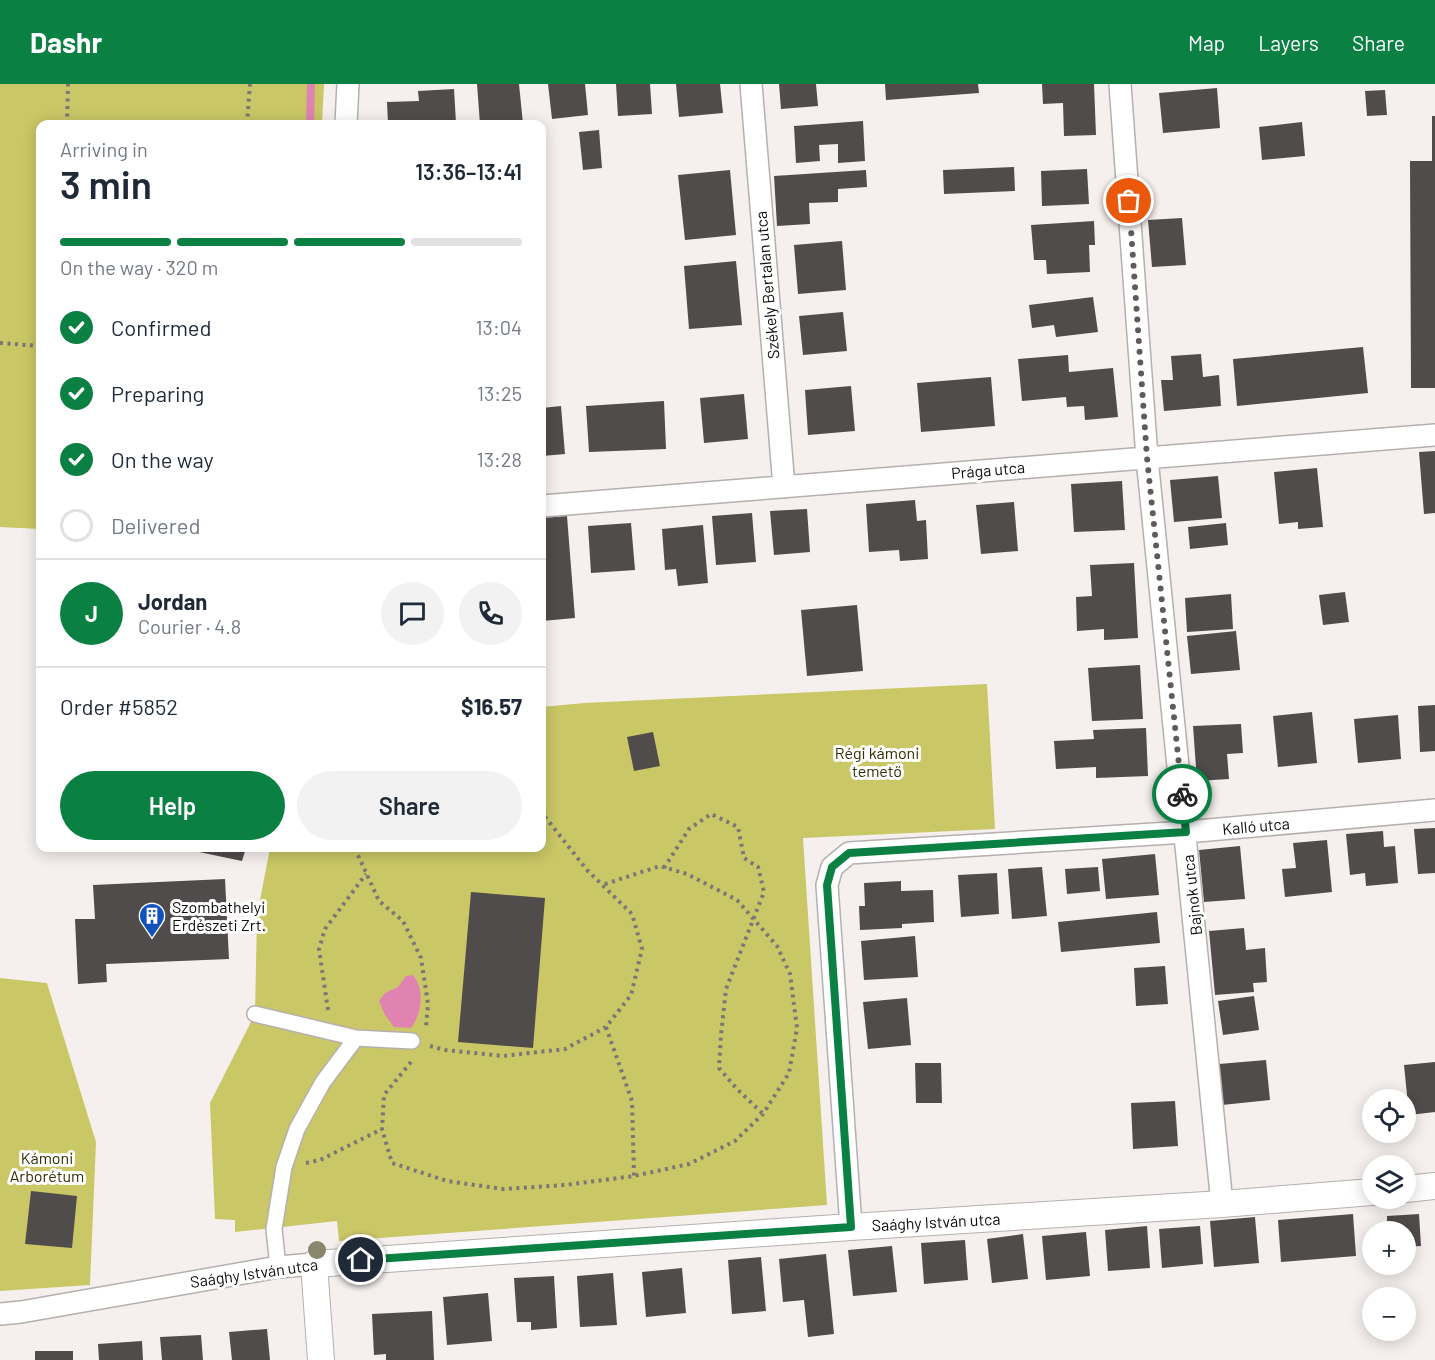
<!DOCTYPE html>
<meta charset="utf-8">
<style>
:root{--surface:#fff;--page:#f2f2f3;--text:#1f2937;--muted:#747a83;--line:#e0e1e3;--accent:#0b8043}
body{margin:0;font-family:Barlow,sans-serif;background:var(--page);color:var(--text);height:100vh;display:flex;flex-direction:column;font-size:22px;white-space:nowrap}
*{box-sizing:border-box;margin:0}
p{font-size:20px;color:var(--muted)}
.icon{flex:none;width:33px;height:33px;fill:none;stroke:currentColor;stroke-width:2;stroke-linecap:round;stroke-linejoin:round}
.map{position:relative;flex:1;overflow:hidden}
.side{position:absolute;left:36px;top:36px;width:510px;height:732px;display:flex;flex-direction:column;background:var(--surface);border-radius:12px;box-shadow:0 3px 15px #0003}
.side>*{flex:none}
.buttons{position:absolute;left:1362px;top:1005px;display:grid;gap:12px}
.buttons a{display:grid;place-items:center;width:54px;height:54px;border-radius:50%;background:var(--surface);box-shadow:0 3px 15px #0003;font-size:30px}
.pin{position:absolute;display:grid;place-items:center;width:51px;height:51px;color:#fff;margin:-26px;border:3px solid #fff;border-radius:50%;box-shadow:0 2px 6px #0007}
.courier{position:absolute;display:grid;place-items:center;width:60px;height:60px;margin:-30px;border:4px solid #0b8043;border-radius:50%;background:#fff;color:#222;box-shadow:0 2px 8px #0007}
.head em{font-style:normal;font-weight:600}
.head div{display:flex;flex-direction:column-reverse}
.head{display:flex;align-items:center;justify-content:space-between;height:102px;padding:0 24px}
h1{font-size:39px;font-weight:600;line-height:45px}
.bar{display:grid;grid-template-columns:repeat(4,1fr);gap:9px 6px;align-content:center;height:72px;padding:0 24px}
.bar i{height:8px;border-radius:4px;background:var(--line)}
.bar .on{background:var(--accent)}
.bar p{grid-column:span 4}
.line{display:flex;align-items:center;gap:15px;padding:0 24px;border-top:2px solid var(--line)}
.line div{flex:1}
.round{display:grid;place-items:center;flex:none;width:63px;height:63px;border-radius:32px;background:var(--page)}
ol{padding:0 24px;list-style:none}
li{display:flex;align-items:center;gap:18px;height:66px}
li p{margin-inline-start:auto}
li .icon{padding:6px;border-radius:50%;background:var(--accent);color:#fff;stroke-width:4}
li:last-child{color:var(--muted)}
li i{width:33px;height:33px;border:3px solid var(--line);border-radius:50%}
.button{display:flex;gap:12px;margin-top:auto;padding:12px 24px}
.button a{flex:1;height:69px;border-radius:36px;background:var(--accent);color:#fff;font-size:24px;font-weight:600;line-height:69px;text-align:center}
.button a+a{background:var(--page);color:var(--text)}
header{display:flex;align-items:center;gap:36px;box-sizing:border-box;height:84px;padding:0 30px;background:var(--accent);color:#fff}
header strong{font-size:28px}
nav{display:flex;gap:33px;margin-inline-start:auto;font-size:21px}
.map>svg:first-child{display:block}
.green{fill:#cac766}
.water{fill:#e083b1}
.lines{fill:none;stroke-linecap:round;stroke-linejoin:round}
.stream{stroke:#e083b1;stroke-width:8}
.building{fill:#514c4c}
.pedestrian-casing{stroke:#b5b0ae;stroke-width:18}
.minor-casing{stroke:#b5b0ae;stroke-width:24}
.tertiary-casing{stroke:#b5b0ae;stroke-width:28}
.path{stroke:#7a7776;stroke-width:4;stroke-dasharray:3 4.5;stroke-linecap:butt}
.pedestrian{stroke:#fff;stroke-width:15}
.minor{stroke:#fff;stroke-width:21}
.tertiary{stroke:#fff;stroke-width:26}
.tree{fill:#89866c}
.done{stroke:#5e5b5a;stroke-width:6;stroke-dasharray:0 10.8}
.route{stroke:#0b8043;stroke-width:8}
.labels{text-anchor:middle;stroke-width:6;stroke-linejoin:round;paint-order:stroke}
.street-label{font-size:16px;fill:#0c0b0a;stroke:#fff}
.park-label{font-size:16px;fill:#312f02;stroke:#fff}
.poi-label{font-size:16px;fill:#0c0b0a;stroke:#fff;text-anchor:start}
</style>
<header>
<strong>Dashr</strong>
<nav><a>Map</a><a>Layers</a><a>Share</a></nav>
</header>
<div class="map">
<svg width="1435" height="1276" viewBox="0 0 1435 1276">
<rect width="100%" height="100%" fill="#f5f0ee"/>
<path class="green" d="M0 0H324L322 40H40V445L0 443Z
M987 600 995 745 803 754 827 1121 339 1157 337 1137 235 1148V1136L215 1135 210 1019 255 930 257 832 270 764H542V623L584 619Z
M0 894 47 899 96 1058 90 1201 0 1207Z"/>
<path class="water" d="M413 891C425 906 422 929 411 944L394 943 385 931 379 917 385 909 398 903 406 892Z"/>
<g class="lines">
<path class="stream" d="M310 40 311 0"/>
</g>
<path class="building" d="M477 0H519L523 40H480Z
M548 0H585L588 31 552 35Z
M616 0H650L652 30 618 32Z
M676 0H720L723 29 679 33Z
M779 0H816L818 22 781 25Z
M885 0H978L979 9 886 16Z
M1042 0H1094L1096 51 1064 52 1063 19 1043 20Z
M1217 4 1220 44 1163 49 1159 9Z
M454 5 456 39 388 40 387 18 419 17 418 7Z
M1385 6 1387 31 1367 32 1365 7Z
M1432 32H1435V304H1411L1410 77H1432Z
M863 37 865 77 838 79V60L819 61 820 77 796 79 794 42Z
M1302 38 1305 72 1262 76 1259 43Z
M599 46 602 84 583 86 579 48Z
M1014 83 1015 107 944 110 943 86Z
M1087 85 1089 120 1042 122 1041 87Z
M730 86 736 151 685 156 678 91Z
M866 86 867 103 838 105V118L809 119 810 140 777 142 774 92Z
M1182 134 1186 181 1152 183 1148 136Z
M1094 137 1095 161H1089L1090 188 1047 190 1046 176H1034L1031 141Z
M842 157 846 206 798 210 794 161Z
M736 177 742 241 689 245 684 182Z
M1093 213 1098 248 1056 253 1054 241 1032 244 1029 221Z
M843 228 847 267 803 271 799 232Z
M1363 263 1368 309 1237 322 1233 275Z
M1201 270 1203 293 1219 291 1221 322 1164 327 1161 296H1173L1171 272Z
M1068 271 1069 288 1113 284 1118 333 1085 336 1084 322 1067 323 1066 313 1022 317 1018 275Z
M991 293 995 342 921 348 917 299Z
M851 302 855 347 808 351 805 306Z
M744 310 748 355 704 359 700 314Z
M664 317 666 365 589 368 586 322Z
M561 322 565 370 542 372V324Z
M1435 367V429L1424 430 1419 368Z
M1317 384 1323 443 1298 445V438L1279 440 1274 388Z
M1218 392 1222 434 1174 438 1170 396Z
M1122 397 1125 446 1074 448 1071 400Z
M915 416 917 437 926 436 928 475 900 477 899 466 869 468 866 420Z
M1014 418 1018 467 981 470 976 421Z
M807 425 810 468 774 471 770 427Z
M752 429 756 478 716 481 712 432Z
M567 432 575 534 542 537V434Z
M631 439 635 486 591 489 588 442Z
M1226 439 1228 461 1190 465 1188 443Z
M703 441 708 499 678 502 676 485 665 486 662 445Z
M1134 479 1138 554 1104 556V545L1077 547 1076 513 1092 512 1090 481Z
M1345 508 1349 538 1323 541 1319 511Z
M1231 510 1233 545 1187 548 1185 514Z
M857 521 863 587 807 592 801 526Z
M1236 547 1240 586 1191 590 1187 552Z
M1140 581 1143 635 1092 637 1088 584Z
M1435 621V667L1420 668 1418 622Z
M1312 628 1317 679 1278 683 1273 632Z
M1398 631 1401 675 1358 679 1354 635Z
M1241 640 1243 669 1227 670 1229 695 1197 697 1193 642Z
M1146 644 1148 692 1096 694V683L1056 685 1054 657 1094 655 1093 646Z
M653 648 660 682 634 687 627 653Z
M1435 744V789L1418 790 1414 745Z
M1383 747 1384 763 1395 762 1398 799 1366 802 1365 789 1350 791 1346 750Z
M1327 756 1332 808 1285 813 1282 785 1296 784 1293 759Z
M1240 762 1245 815 1204 818 1199 766Z
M200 764H246L242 777 199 768Z
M1155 770 1159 811 1106 815 1102 775Z
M1042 783 1047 832 1012 835 1008 785Z
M1098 783 1100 807 1067 810 1065 785Z
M997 789 999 830 961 833 958 791Z
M225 795 229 875 106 880 107 898 78 900 75 835H95L93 801Z
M901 797V807L933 806 934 838 902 840V844L860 846 859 822H865L864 799Z
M471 808 545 814 533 964 458 958Z
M1157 828 1160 859 1061 868 1058 838Z
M1244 844 1246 866 1265 864 1267 898 1253 899 1254 908 1215 911 1209 847Z
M915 852 918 893 864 896 861 857Z
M1165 882 1168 920 1136 922 1134 884Z
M1254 912 1259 946 1223 951 1218 917Z
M907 914 911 961 868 965 863 918Z
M1266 976 1270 1016 1222 1021 1219 980Z
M1435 978V1028L1409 1031 1404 981Z
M915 979H941L942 1019H916Z
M1175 1017 1178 1062 1133 1065 1131 1019Z
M31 1107 77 1112 72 1164 25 1160Z
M1353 1130 1356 1172 1281 1178 1278 1136Z
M1419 1130 1421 1162 1406 1163V1148H1387V1132Z
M1255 1133 1259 1179 1214 1183 1210 1137Z
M1147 1142 1150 1184 1108 1187 1105 1146Z
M1200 1142 1203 1180 1162 1184 1159 1145Z
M1086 1148 1090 1192 1046 1196 1042 1152Z
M1023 1150 1028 1195 992 1199 987 1155Z
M965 1156 968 1196 924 1200 921 1159Z
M892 1162 897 1208 853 1212 848 1166Z
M826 1170 834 1250 808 1253 804 1216 783 1218 779 1175Z
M761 1173 766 1227 732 1230 728 1176Z
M682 1184 686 1229 646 1233 642 1188Z
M613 1189 617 1241 580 1243 577 1192Z
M554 1192 557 1244 531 1246V1238H517L514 1194Z
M488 1209 492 1257 447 1261 443 1213Z
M432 1227 434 1276H386V1270L374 1271 372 1230Z
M267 1245 270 1276H232L229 1248Z
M201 1251 203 1276H162L160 1253Z
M142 1257 143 1276H99L98 1260Z
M35 1267H73V1276H35Z"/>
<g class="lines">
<defs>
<path id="pedestrian" d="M255 930 356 954
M278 1183 274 1145 284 1083 297 1045 323 998 356 954 412 957"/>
<path id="minor" d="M751 0 784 403
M1120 0 1147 374 1222 1120
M346 40 348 0
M542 422 1435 351
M851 1143 827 801 832 783 849 769 1186 748 1435 726
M0 1230 21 1228 278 1183 314 1180"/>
<path id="tertiary" d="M1406 1105 1435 1102
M321 1276 314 1180 851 1143 1222 1120 1372 1108"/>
</defs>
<use href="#pedestrian" class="pedestrian-casing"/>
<use href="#minor" class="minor-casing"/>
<use href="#tertiary" class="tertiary-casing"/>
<path class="path" d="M67 40 68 0
M247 40 250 0
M0 259 40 262
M357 764V769L379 817 403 837 421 874 428 920 426 943
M664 784 689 745 711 730 738 743 744 774 758 783 764 808 726 905 721 951 719 984 736 1004 763 1030
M328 926 319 865 325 845 366 790
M606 943 632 1017 634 1092
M430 962 445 966 503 972 565 965 606 943 631 911 642 865 632 830 587 786 542 729
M411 978 384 1011 382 1045 392 1079 447 1097 503 1105 565 1101 634 1092 689 1080 735 1057 763 1030 789 989 797 944 790 890 777 862 737 816 687 790 660 782 602 801
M306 1079 320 1076 382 1045"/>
<use href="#pedestrian" class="pedestrian"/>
<use href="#minor" class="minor"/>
<use href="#tertiary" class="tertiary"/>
</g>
<circle class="tree" cx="317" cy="1166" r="9"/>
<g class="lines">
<path class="done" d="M1129 117 1147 374 1182 710"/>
<path class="route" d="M361 1176 851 1143 827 801 832 783 849 769 1186 748 1182 710"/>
</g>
<defs>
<symbol id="building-pin" viewBox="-11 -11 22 30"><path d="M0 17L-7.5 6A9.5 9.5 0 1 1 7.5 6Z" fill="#1151bc" stroke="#fff"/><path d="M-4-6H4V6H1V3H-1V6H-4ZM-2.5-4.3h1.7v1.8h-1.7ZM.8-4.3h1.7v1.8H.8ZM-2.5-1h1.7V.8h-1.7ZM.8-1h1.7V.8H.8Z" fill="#fff"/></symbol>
</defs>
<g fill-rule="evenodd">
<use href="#building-pin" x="137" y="817" width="30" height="40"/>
</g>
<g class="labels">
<g class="street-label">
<text transform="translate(767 201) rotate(-95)" y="6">Székely Bertalan utca</text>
<text transform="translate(988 386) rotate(-5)" y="6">Prága utca</text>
<text transform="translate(1256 742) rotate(-5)" y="6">Kalló utca</text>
<text transform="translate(1192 811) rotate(-96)" y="6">Bajnok utca</text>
<text transform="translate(936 1138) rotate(-3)" y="6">Saághy István utca</text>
<text transform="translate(254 1189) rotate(-8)" y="6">Saághy István utca</text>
</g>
<g class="park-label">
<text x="877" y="675">Régi kámoni<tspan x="877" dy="18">temető</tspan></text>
<text x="47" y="1080">Kámoni<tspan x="47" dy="18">Arborétum</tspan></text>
</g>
<g class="poi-label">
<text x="172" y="829">Szombathelyi<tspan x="172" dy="18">Erdészeti Zrt.</tspan></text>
</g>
</g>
</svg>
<div class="buttons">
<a><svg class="icon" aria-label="locate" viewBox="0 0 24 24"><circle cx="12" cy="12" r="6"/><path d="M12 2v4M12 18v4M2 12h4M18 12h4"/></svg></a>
<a><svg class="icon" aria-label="layers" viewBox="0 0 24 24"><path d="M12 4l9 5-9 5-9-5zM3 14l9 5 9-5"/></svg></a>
<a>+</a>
<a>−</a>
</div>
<div class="pin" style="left:1129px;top:117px;background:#ea580c"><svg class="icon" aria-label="bag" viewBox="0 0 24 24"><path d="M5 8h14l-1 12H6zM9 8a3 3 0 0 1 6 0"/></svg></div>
<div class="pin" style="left:361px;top:1176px;background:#1f2937"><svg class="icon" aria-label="home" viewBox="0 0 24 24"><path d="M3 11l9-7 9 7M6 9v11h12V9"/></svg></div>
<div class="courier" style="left:1182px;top:710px"><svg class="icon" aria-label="bike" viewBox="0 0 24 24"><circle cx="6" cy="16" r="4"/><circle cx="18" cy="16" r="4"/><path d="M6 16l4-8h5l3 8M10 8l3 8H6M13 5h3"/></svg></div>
<section class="side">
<div class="head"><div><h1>3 min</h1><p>Arriving in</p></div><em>13:36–13:41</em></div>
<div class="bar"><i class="on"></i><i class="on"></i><i class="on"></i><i></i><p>On the way · 320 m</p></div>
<ol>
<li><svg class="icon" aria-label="check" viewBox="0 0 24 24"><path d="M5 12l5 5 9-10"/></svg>Confirmed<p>13:04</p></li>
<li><svg class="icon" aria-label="check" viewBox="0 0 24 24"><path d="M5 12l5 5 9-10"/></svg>Preparing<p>13:25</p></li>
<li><svg class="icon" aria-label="check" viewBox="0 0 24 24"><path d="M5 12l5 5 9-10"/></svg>On the way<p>13:28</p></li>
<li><i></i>Delivered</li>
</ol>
<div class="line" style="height:108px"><b class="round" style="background:var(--accent);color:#fff">J</b><div><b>Jordan</b><p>Courier · 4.8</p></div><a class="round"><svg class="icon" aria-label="chat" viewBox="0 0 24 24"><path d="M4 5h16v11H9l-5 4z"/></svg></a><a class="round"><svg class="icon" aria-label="phone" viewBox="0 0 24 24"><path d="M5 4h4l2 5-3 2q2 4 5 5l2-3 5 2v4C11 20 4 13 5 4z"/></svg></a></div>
<div class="line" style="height:78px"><div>Order #5852</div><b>$16.57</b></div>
<div class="button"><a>Help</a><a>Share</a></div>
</section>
</div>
